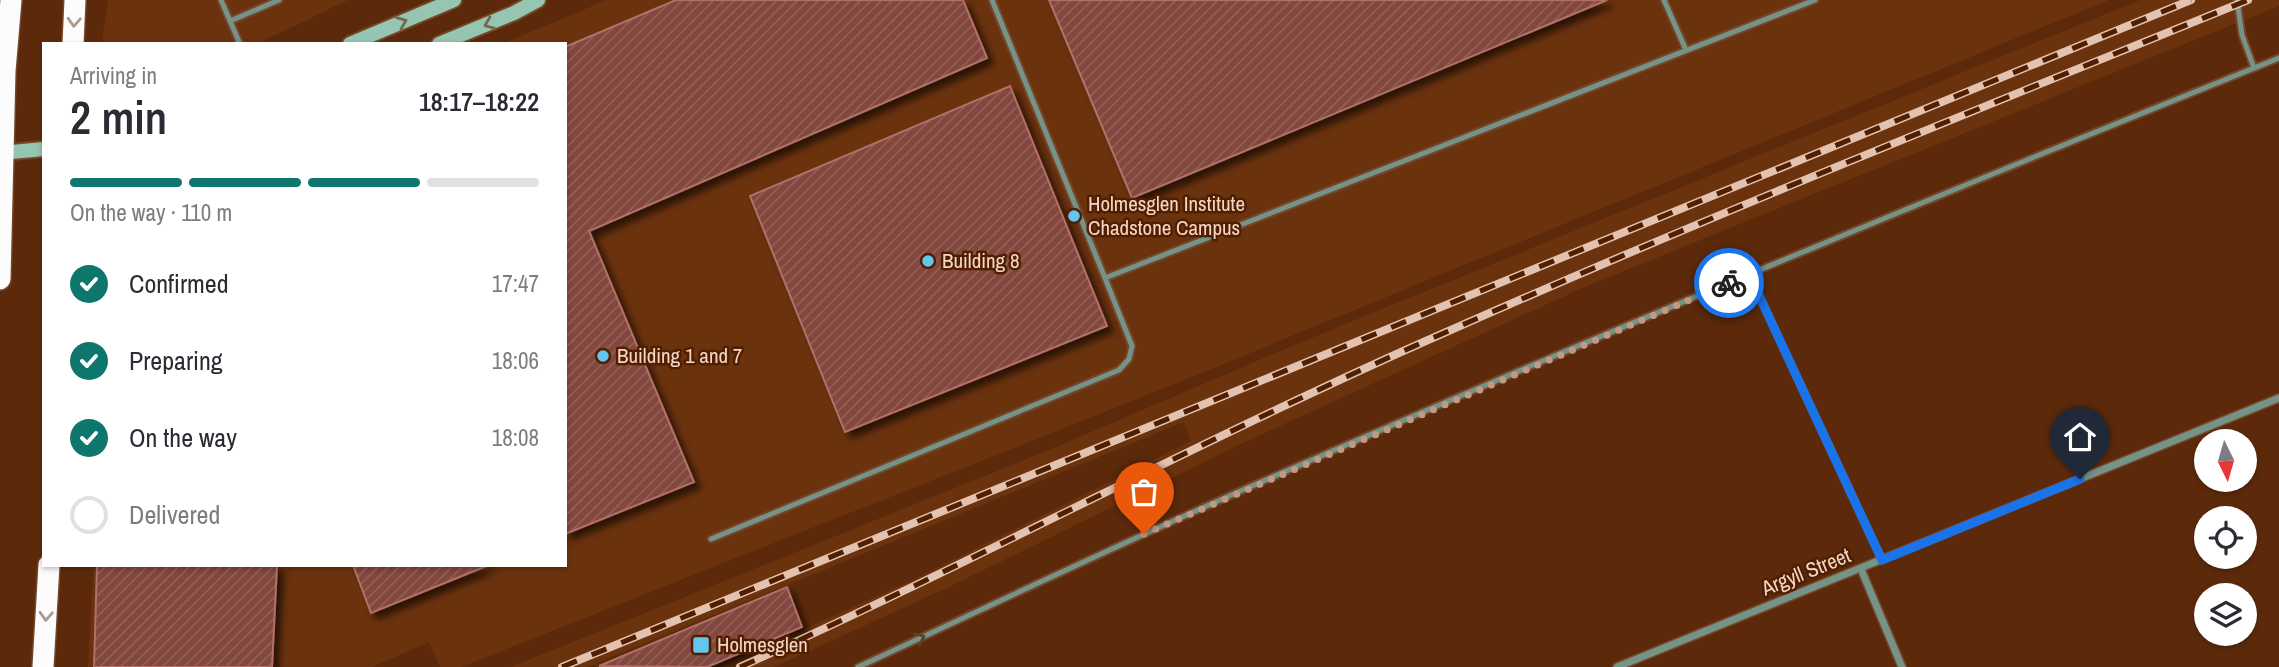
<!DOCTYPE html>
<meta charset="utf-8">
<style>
:root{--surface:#fff;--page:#f7f7f7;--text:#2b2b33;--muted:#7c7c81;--line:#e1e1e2;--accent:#0f766e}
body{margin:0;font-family:"Archivo Narrow",sans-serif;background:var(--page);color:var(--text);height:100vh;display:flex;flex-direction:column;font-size:26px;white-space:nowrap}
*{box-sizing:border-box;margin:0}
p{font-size:23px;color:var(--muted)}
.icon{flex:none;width:38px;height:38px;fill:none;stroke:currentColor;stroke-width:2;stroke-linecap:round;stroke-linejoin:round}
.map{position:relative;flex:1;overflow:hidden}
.panel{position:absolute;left:42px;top:42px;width:525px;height:525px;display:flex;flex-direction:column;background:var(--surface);border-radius:0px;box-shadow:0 2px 5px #0004}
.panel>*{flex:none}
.needle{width:46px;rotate:175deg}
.buttons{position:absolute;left:2194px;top:429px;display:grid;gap:14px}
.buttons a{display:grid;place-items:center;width:63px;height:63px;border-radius:50%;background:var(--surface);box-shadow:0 2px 5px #0004;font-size:35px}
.pin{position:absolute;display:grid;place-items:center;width:60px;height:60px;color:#fff;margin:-72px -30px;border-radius:50% 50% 50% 0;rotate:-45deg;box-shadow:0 0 7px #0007}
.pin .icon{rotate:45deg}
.courier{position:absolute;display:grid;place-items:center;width:70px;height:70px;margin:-35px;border:5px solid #1a73e8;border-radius:50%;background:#fff;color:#222;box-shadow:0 2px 9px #0007}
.head em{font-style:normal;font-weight:600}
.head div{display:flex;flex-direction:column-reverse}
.head{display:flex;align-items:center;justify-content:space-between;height:119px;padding:0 28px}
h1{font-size:46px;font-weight:600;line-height:52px}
.bar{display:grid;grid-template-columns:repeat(4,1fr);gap:10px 7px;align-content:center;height:84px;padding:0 28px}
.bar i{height:9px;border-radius:5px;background:var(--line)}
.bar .current{background:var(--accent)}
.bar p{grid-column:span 4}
ol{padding:0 28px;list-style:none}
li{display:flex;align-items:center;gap:21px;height:77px}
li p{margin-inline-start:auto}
li .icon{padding:7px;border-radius:50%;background:var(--accent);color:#fff;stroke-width:4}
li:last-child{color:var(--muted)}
li i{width:38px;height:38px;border:4px solid var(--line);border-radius:50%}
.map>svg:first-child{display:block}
.built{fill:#6b320e}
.building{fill:url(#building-hatch);stroke:#b17168;stroke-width:2;filter:url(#shadow)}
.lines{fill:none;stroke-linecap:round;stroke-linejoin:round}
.lane-casing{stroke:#754629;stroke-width:9}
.street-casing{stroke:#754629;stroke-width:10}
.secondary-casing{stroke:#754629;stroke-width:18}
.highway-casing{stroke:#754629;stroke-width:24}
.lane{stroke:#769387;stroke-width:5}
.street{stroke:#769387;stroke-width:7}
.secondary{stroke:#96c5b2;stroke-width:14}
.highway{stroke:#fcfcfc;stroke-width:21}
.rail-casing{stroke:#e4c2b0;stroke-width:8}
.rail{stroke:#501f00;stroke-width:5;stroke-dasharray:16;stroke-linecap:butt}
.oneway{stroke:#af998b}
.oneway2{stroke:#706a50}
.oneway3{stroke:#5b4228}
.done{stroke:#c09a85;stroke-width:7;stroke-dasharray:0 12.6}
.route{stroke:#1a73e8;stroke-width:9}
.poi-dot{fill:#64c5ee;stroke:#501f00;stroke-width:2.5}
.labels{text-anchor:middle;stroke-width:5;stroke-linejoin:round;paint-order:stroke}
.poi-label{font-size:21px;fill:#f6d6c6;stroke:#501f00;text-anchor:start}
.street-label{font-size:21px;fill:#f6d6c6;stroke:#501f00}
</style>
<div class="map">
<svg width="2279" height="667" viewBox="0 0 2279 667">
<defs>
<pattern id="building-hatch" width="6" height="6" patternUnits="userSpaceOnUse" patternTransform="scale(1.75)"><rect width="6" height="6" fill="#82463e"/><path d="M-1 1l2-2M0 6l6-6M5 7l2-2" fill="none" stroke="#946058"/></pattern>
<filter id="shadow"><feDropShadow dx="6" dy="6" stdDeviation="3.5" flood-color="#0009"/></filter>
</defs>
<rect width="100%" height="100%" fill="#5c2a0b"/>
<path class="built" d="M108 0H348L257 44H102Z
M607 0H2109L1165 388 461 667H440L429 642 372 667H88L94 565H565V44H502Z
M2140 0H2279V6L1589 285 1245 442 949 587 774 667H720L919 577 1191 441 1184 422 587 667H511L1042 453 1299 343Z"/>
<path class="building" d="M676 0H963L987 58 589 231 694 482 565 534V47Z
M1049 0H1607L1132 198Z
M1010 86 1107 326 845 432 750 196Z
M97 565H277L272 667H94Z
M353 565H489L371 613Z
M787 587 802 627 707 667 599 666Z"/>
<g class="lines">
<defs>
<path id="lane" d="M221 0 240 44
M992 0 1105 278 1815 0
M1664 0 1686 50
M2237 0 2242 35 2254 68
M230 21 279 0
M1749 274 1882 560
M711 539 1119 370 1129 359 1132 346 1105 278
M858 667C992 605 1125 541 1261 482 1597 335 1938 195 2279 58"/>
<path id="street" d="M1861 569 1902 667
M1617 667 2279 398"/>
<path id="secondary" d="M350 44 454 0
M439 44 514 13 538 0
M0 153 44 149"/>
<path id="highway" d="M73 44 75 0
M0 279 5 71 11 0
M43 667 49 565"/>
</defs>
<use href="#lane" class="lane-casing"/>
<use href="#street" class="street-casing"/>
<use href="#secondary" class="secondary-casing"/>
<use href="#highway" class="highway-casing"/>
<use href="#lane" class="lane"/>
<use href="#street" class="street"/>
<use href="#secondary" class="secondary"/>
<use href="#highway" class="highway"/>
<defs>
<path id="rail" d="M562 667 2191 0
M740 667C977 561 1206 437 1444 333 1709 216 1979 109 2248 0"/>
</defs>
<use href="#rail" class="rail-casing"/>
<use href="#rail" class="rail"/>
</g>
<defs><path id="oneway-chevron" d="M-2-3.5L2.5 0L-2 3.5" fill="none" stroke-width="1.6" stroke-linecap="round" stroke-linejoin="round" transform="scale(1.75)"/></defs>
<g class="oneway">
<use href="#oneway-chevron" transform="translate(74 22) rotate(93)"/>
<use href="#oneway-chevron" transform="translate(46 616) rotate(93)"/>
</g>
<g class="oneway2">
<use href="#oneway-chevron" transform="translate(402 22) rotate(-22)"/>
<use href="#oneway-chevron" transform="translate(489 24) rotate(158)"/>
</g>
<use class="oneway3" href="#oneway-chevron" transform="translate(920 638) rotate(-25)"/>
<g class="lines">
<path class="done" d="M1144 534 1729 283"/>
<path class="route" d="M1729 283 1749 274 1882 560 2080 479"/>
</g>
<g class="poi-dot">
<circle cx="1074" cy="216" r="7"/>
<circle cx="928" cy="261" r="7"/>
<circle cx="603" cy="356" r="7"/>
<rect x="692" y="636" width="18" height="18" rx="3.5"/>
</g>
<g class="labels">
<g class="poi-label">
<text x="1088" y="211">Holmesglen Institute<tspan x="1088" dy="24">Chadstone Campus</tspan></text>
<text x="942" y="268">Building 8</text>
<text x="617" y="363">Building 1 and 7</text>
<text x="717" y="652">Holmesglen</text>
</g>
<g class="street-label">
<text transform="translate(1806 572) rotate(-22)" y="7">Argyll Street</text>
</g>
</g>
</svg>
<div class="buttons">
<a><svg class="needle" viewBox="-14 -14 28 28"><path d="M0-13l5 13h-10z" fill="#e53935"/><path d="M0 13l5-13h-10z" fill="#7c7c81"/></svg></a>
<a><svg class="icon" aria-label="locate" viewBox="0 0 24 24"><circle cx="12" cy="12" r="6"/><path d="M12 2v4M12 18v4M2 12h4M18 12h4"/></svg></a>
<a><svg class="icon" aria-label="layers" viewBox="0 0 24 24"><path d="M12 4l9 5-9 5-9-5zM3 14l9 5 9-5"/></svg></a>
</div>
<div class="pin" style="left:1144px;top:534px;background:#ea580c"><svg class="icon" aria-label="bag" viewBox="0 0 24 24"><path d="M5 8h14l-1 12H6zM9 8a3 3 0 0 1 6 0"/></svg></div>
<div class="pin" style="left:2080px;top:479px;background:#1f2937"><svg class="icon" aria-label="home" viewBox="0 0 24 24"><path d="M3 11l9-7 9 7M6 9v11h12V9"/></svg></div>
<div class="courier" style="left:1729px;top:283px"><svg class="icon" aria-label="bike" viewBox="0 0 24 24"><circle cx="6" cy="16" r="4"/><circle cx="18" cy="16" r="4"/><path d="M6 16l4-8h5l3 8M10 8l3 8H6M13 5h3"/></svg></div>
<section class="panel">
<div class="head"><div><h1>2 min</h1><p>Arriving in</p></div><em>18:17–18:22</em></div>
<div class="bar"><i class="current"></i><i class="current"></i><i class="current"></i><i></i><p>On the way · 110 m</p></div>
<ol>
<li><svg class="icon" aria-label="check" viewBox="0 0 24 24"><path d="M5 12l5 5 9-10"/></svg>Confirmed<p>17:47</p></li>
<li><svg class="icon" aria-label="check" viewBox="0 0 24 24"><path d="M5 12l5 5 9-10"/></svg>Preparing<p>18:06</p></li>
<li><svg class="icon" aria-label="check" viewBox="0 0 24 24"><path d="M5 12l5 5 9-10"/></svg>On the way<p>18:08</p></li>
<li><i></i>Delivered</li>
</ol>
</section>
</div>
